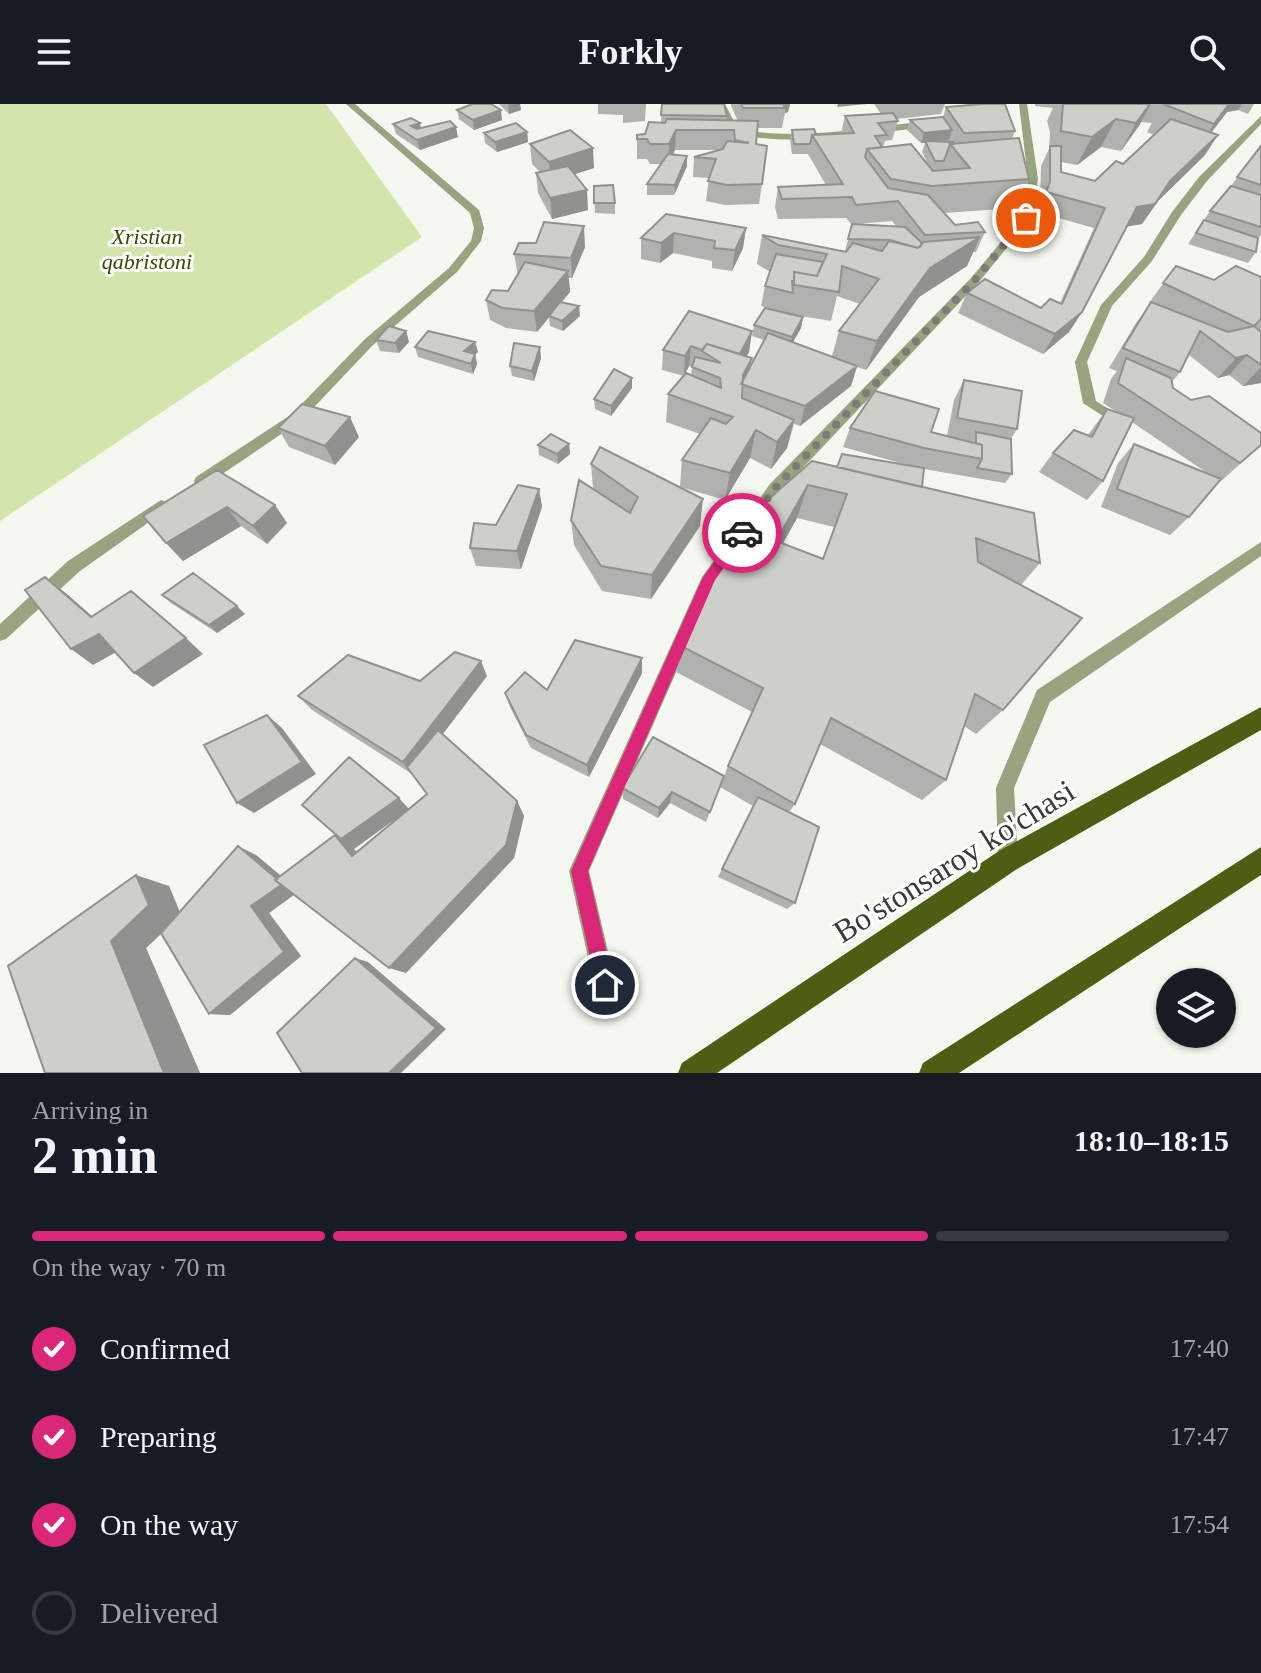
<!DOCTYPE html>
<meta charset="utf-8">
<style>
:root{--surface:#171b24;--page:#242831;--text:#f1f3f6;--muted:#9ea1a6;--line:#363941;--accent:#db2777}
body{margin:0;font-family:"Times New Roman",serif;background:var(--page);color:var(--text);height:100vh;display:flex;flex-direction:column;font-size:30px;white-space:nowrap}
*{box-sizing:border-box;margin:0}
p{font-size:26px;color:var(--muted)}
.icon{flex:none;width:44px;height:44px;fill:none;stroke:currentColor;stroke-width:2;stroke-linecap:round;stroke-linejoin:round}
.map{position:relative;height:969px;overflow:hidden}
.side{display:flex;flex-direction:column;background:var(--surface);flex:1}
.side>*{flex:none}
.buttons{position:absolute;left:1156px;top:864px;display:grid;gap:16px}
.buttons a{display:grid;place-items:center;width:80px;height:80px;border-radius:50%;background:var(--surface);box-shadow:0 2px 6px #0004;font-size:40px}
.pin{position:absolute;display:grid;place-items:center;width:68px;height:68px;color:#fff;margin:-34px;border:4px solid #fff;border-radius:50%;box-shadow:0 2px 8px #0007}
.courier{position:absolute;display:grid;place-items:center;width:80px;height:80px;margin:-40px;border:6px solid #db2777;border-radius:50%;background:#fff;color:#222;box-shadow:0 2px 10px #0007}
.headline em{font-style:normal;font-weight:700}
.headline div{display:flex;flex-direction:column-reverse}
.headline{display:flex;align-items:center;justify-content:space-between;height:136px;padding:0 32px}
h1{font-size:52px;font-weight:700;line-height:60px}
.bar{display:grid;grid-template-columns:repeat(4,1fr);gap:12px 8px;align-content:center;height:96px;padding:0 32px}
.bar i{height:10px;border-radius:6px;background:var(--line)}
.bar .active{background:var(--accent)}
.bar p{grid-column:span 4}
ol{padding:0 32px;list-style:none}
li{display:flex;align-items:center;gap:24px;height:88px}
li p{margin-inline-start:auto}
li .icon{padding:8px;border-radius:50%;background:var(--accent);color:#fff;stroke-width:4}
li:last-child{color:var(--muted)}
li i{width:44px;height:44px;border:4px solid var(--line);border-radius:50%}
header{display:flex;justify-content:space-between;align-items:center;height:104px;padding:0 32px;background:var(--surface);font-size:36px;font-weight:700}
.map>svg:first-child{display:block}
.green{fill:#d2e5aa}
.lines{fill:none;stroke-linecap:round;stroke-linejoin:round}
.service{fill:#98a47f;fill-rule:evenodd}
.minor{fill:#98a47f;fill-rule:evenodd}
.primary{fill:#4c5e11;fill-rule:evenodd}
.wall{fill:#b0b3ad;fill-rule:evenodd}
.shaded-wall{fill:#90928d}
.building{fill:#cdd0c9;stroke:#90928d;stroke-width:2;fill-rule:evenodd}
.route{fill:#db2777}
.done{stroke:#7b7c78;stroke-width:8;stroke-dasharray:0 14.4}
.labels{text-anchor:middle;stroke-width:6;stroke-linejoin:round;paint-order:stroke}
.far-park-label{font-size:22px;font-style:italic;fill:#384701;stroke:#fff}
.near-street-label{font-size:32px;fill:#393a37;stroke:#fff}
</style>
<header><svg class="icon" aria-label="menu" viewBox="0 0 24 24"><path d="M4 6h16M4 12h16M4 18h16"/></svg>Forkly<svg class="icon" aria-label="search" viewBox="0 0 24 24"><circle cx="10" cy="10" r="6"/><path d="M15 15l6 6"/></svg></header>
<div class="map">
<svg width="1261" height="969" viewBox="0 0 1261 969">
<rect width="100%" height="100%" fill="#f5f8f0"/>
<path class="green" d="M0 0H326L422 133 0 417Z"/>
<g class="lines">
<path class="service" d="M1261 438V452L1050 598 1014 684 1018 756 1015 763 1008 766 1001 763 998 756 996 684 1037 586Z"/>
<path class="minor" d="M346 0H355L479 106 484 124 481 137 457 168 373 241 302 316 206 381H196L194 377 196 373 292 310 365 235 449 164 471 137 474 124 470 109Z
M717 0H725L738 25C800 37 865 24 927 17L932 20 927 23C862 30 796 44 731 29Z
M1019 0H1027L1038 75 1031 114 979 178 780 388 758 419H748L746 415 748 411 770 380 971 174 1021 114 1028 75Z
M1261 12V20L1207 77 1181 111 1152 157 1112 202 1087 258 1096 297 1118 311 1116 314H1106L1083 299 1075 258 1101 201 1144 153 1172 108 1199 73Z
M161 396 166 398 168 402 166 406 80 467 6 535 0 537V520L68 457Z
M729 440 734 442 737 446 716 477 589 767 616 881 613 889 605 892 597 889 594 881 569 767 702 473 724 442Z"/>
<path class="primary" d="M1261 603V626L1017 765 717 969H678L682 959 999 747Z
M1261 743V771L959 969H919L923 959Z"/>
</g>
<path class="wall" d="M499 0H520L521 6 509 10Z
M598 0H724L727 12 726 16 738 17 731 2V0H790L788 8 785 9 782 24H758L756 40 762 80 759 100 725 101 706 97 709 74 693 73 694 53 722 46H675L673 50 687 62 674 91H647V80L661 60H650L647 55H637V31L645 30 661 19 662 0H646L645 17 623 19V11L598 10Z
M874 0H945L941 10 897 15 898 17 892 36 885 37 883 43 930 64 922 48 925 39H921L907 26 910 16 943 13 946 3 973 0H1005L1015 27 1012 34 1029 75 1015 104 945 109 955 121 985 128 976 148H973L967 162 919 193 866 266 857 263 851 282 800 322 794 320 787 344 771 365 750 354 725 396 680 383 682 356 700 330 666 318 668 290 684 272 662 266 663 246 752 227 749 248 747 252 751 262 764 236 752 232 754 221 787 209 761 202 765 182 770 168 757 160 762 131 845 147 852 121 846 114 778 115 775 103 778 83 826 81 808 50H792L790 36 792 26 816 30 841 29 845 12 881 10ZM892 117 896 122 857 120ZM837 192 860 200 839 227 832 252 793 238 801 224 803 213 789 210 831 217ZM689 262 692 263 691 271 684 272Z
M1035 0H1254L1248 10 1238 6 1227 8 1211 29 1205 51 1158 97 1142 120 1126 122 1082 208 1069 228 1043 250 958 209 967 189 1041 204 1060 199 1094 124 1037 108 1040 99 1041 62 1049 45 1050 28 1047 17 1053 4 1035 2ZM1141 18 1152 19 1147 28 1154 31 1123 60 1095 77 1061 68V58L1077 61 1101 43 1121 47Z
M457 6 502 16 474 26 459 15Z
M393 20 421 24 458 33 420 46 396 30Z
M527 28 528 38 497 48 485 39 484 29Z
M530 40 594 64 574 70 588 106 552 115 538 89 536 69 540 68 532 60Z
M1261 40V131L1258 134 1256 148 1248 159 1188 140 1210 107 1231 82Z
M594 82 615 99V110L595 109Z
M666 110 746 124 743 144 732 167 712 164V157L673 149 660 159 641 155V134Z
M585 143 572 174H569L570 188 561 198 580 212 563 227 550 222 549 213 537 228 506 224 490 216 486 196 508 187 518 171 514 150Z
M1176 162 1214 176 1261 173V279L1243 282 1229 271 1218 274 1189 251 1180 268 1172 278 1173 284 1261 341 1220 378 1219 377 1189 413 1170 431 1101 403 1118 359 1134 340 1207 369 1132 318 1103 377 1087 396 1039 368 1053 349 1088 331 1107 305 1117 308 1103 299 1111 275 1117 267 1109 264 1136 219 1150 200 1149 199Z
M406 227 409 238 399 249 380 247 376 236Z
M475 238 478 248 475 250 477 260 473 270 418 253 415 243Z
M541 254 534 277 512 272 510 262Z
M632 274V284L611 312 595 305 594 295Z
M964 276 1017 325 1011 335 1012 370 1005 379 924 365 922 383 1040 459 1021 481 1003 606 976 630 964 622 946 676 922 696 820 640 795 700 789 708 795 799 787 805 718 773 753 702 720 683 728 662 752 608 676 568 679 541 738 422 837 363 907 361 843 343 850 324 931 328 947 332 954 296ZM797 414 834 423 823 454 783 439Z
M278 324 359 333 335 361 289 343Z
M569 340 570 350 558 360 539 351 538 341Z
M591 360 700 422 651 495 602 487 574 441 571 416 593 385Z
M217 366 287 419 267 440 241 422 183 457 166 439Z
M539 385 542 403 521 465 476 462 470 444Z
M162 491 245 510 217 529 171 499Z
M642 554V569L589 673 531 644 510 603 505 589 547 586Z
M487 572 443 630 517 697 524 712 514 754 406 869 294 791 269 809 301 852 230 911 209 910 161 830 146 844 200 969H45L169 782 180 808 256 751 281 772 335 731 409 705 427 690 412 670 312 606 298 592 420 577ZM409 705 357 748 354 745Z
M724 672 706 718 670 699 658 714 623 695 622 684Z"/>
<path class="shaded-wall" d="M508 0H520L521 6 509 10Z
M776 0H790L788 8 785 9V4Z
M838 0H867L837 3Z
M1150 0H1151L1139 22 1121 47 1136 19Z
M1229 0H1242L1238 6 1227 8 1196 48 1214 20Z
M501 6 502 16 474 26 473 16Z
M1116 15 1101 43 1077 61 1092 33Z
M420 19 422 29 411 22Z
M456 23 458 33 420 46 417 36Z
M676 26 675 46 668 60 669 40Z
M952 26 949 36 921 39 924 29Z
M527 28 528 38 497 48 495 38Z
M1218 31 1205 51 1158 97 1142 120 1125 123 1137 103 1170 77Z
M593 44 594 64 551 78 549 58Z
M687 52V62L674 91 675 81Z
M587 86 588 106 552 115 550 94Z
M584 122 585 143 572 174 571 154Z
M746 124 743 144 732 167 735 146Z
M674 129 673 149 660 159 661 139Z
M980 133 967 162 919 193 866 266 877 237 930 164Z
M568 167 570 188 537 228 534 207Z
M579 202 580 212 563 227 562 217Z
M1082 208 1069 228 1043 250 1055 230Z
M803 213 801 224 790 243 792 233Z
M406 227 409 238 399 249 395 239Z
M752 227 749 248 733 278 736 258Z
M475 238 478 248 475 250 477 260 473 270 471 260 464 247Z
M691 242 689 262 684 272 685 252Z
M540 243 541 254 534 277 532 267Z
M1247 251 1229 271 1218 274 1236 254Z
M752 254 747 282 741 280 743 271Z
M857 262 851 282 800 322 805 302Z
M1261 263V279L1243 282Z
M632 274V284L611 312V302Z
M350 313 359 333 335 361 325 342Z
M794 316 787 344 771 365 777 338Z
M756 326 750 354 725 396 730 369Z
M569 340 570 350 558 360 557 350Z
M808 381 797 414 767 468 776 437Z
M539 385 542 403 521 465 517 447Z
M703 395 700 422 651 495 652 471Z
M275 401 287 419 267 440 253 422Z
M227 403 241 422 183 457 166 439Z
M45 473 67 490 111 529 91 513Z
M237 502 245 510 217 529 209 521Z
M99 530 120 546 93 561 71 545Z
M186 534 203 550 153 583 134 569Z
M642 554V569L589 673 587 661Z
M481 557 487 572 412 670 403 658Z
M267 611 282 624 316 670 254 709 237 699Z
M672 688 670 699 658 714 659 704Z
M399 694 409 705 354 745 370 764 352 752 335 731Z
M517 697 524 712 514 754 406 869 389 864Z
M238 742 256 751 299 787 269 809 301 852 230 911 209 910 251 802Z
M136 771 169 782 181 811 146 844 200 969H164L111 837Z
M355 854 368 858 446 925 401 969H389Z"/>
<path class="building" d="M472 0H491L501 6 473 16 457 6Z
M662 0H724L727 12 661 11Z
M741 0H783L785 4H743Z
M983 0H1005L1015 27 964 29 946 3Z
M1063 0H1150L1136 19 1116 15 1092 33 1061 27Z
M1163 0H1229L1214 20Z
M893 9 898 17 878 19 887 31 875 32 882 43 867 45 865 53 888 84 928 91 955 121 978 118 985 128 925 131 898 97 856 101 852 93 782 95 778 83 843 80 812 31 854 29 845 12Z
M943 13 952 26 924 29 910 16Z
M411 14 420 19 411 22 417 25 450 17 456 23 417 36 393 20Z
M667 15 758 17 756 40 767 42 762 80 727 81 708 77 716 55 694 53 723 45 727 37 749 39 735 36 734 26H676L669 40H650L647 35H637V31L645 30 649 18 665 19Z
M1171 15 1218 31 1170 77 1155 100 1137 103 1082 208 1055 230 967 189 985 175 1041 204 1050 195 1062 200 1105 104 1046 88 1050 78V42H1061V68L1095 77 1116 57 1123 60Z
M516 19 527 28 495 38 484 29Z
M814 25 816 30 812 31 810 40H794L792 26Z
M570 26 593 44 549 58 530 40Z
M1019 34 1029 75 932 82 891 75 867 45 911 40 933 67 970 64 950 40Z
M925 37 953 38 954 40H950L944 57H935Z
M1261 42V81L1237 73Z
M668 50 687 52 675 81 647 80Z
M568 62 587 86 550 94 536 69Z
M613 81 615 99H594V82Z
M1231 82 1261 91V123L1210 107Z
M666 110 746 124 735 146 714 144 715 137 674 129 661 139 641 134Z
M1204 116 1258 134 1256 148 1196 129Z
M544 118 584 122 571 154 514 150 519 139H536Z
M852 120 905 123 921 138V142L918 144 890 136 848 135Z
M762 131 846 148 853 139 882 147 889 137 918 144 924 138 980 133 930 164 877 237 839 227 879 175 842 162 839 188 794 181V168L817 172 827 150 778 141Z
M776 150 823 158 817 172 794 168V177H792L793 189 765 182Z
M525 158 568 167 534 207 502 204 486 196 492 186 508 187Z
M1176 162 1214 176 1236 162 1261 173V215L1254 222 1163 179Z
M560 198 579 202 562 217 549 212Z
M1151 198 1228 228 1254 222 1261 228V261L1247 251 1236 254 1200 227 1180 268 1123 244Z
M765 204 803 213 792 233 754 221Z
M689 207 752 227 740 250 707 240 702 246 691 242 685 252 663 246Z
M389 222 406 227 395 239 376 236Z
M428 227 475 238 464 247 475 250 471 260 415 243Z
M768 229 857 262 805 302 741 280Z
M514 239 540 243 532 267 510 262Z
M707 240 752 254 743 271 742 294 794 316 777 338 756 326 730 369 682 356 711 314 726 320 733 313 668 290 686 269 721 284 720 274 692 263 695 253 721 259 702 247Z
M1126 254 1171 274 1173 284 1191 296 1209 292 1261 329V341L1240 359 1118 279Z
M614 265 632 274 611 302 594 295Z
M964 276 1022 287 1017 325 957 314Z
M875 287 939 305 931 328 982 341V355L924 344 850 324Z
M302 300 350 313 325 342 278 324Z
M1107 305 1134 314 1103 377 1053 349 1074 326 1092 333Z
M976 328 1011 335 1012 370 977 364 982 355V341L976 339Z
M551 330 569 340 557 350 538 341Z
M1134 340 1221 375 1189 413 1117 385Z
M600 343 703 395 652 471 601 462 571 416 579 376 630 409 638 393 591 360Z
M842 350 924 364 922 383 837 363Z
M812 357 1034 409 1040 459 976 434 978 458 1082 514 1003 606 975 590 946 676 831 614 795 700 728 662 763 584 679 541 738 422ZM808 381 847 390 823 455 776 437Z
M217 366 275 401 253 422 227 403 166 439 143 412Z
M518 381 539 385 517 447 470 444 474 419 496 421Z
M193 469 237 502 209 521 162 491Z
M45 473 91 513 131 487 186 534 134 569 99 530 71 545 25 486Z
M575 536 642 554 587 661 526 631 505 589 525 568 547 586Z
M455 548 481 557 403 658 298 592 348 551 420 577Z
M267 611 302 658 237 699 204 641Z
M438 626 517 697 506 741 389 864 275 776 335 731 352 752 427 690 407 663Z
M653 633 724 672 710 708 672 688 659 704 622 684Z
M349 653 399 694 341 735 302 701Z
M758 693 819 723 795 799 722 765Z
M238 742 277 775 275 776 281 781 251 802 284 848 209 910 161 829Z
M136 771 149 801 111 837 164 969H45L8 862Z
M355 854 436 924 389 969H302L277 929Z"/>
<path class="route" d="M742 424 749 429 715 476 588 767 614 881 611 887 605 890 599 887 596 881 571 767 703 473 738 426Z"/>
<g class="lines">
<path class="done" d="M742 429 775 384 975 176 1026 114"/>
</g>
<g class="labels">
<g class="far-park-label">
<text x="147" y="140">Xristian<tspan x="147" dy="25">qabristoni</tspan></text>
</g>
<g class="near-street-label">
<text transform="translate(954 757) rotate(-32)" y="11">Bo'stonsaroy ko'chasi</text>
</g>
</g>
</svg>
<div class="buttons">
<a><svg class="icon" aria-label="layers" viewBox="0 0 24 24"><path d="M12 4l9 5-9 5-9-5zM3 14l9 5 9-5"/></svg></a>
</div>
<div class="pin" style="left:1026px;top:114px;background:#ea580c"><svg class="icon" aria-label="bag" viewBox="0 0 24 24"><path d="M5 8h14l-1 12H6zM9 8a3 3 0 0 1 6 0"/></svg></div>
<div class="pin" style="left:605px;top:881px;background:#1f2937"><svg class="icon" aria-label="home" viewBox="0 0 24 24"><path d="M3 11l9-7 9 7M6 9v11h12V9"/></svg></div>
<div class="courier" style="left:742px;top:429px"><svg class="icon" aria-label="car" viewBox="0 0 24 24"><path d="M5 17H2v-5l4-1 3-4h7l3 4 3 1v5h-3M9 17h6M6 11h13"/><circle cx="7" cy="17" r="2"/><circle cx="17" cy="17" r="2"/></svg></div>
</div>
<section class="side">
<div class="headline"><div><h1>2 min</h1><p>Arriving in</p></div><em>18:10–18:15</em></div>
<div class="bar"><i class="active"></i><i class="active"></i><i class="active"></i><i></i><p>On the way · 70 m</p></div>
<ol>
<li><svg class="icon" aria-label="check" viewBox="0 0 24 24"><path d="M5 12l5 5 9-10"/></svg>Confirmed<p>17:40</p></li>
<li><svg class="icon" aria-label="check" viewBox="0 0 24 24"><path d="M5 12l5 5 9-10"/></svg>Preparing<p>17:47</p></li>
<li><svg class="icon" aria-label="check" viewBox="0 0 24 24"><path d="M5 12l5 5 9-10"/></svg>On the way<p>17:54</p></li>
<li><i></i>Delivered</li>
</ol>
</section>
